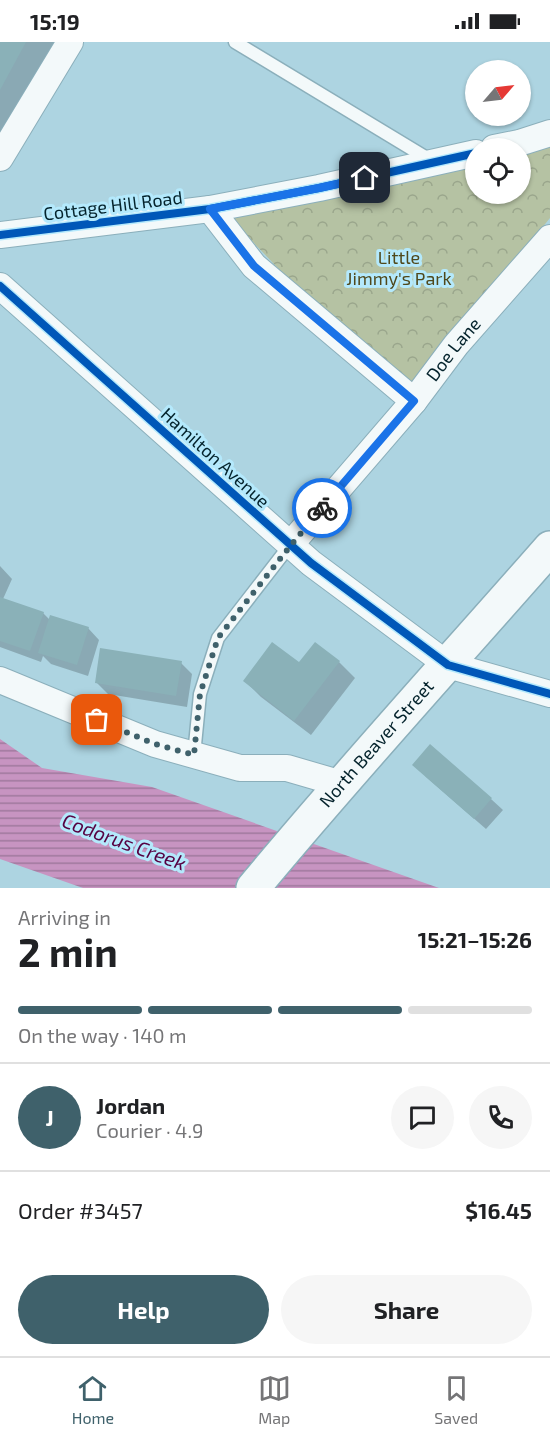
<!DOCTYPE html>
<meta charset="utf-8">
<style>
:root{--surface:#fff;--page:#f6f6f6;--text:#202124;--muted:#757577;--line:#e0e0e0;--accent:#3f616b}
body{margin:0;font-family:"Exo 2",sans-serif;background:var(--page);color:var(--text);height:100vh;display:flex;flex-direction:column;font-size:22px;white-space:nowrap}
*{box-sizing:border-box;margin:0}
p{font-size:20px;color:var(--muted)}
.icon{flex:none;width:33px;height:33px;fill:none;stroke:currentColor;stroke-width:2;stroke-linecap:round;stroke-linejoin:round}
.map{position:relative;height:846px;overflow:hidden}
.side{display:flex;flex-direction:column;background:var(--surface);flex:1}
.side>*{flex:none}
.needle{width:39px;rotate:62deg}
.buttons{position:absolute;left:465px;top:18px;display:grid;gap:12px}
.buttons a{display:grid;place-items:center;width:66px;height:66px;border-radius:50%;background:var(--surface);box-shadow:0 2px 4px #0004;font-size:30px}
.pin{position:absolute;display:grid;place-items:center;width:51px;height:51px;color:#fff;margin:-26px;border-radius:12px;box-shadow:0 3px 9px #0006}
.courier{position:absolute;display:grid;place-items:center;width:60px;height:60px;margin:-30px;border:4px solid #1a73e8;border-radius:50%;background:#fff;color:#222;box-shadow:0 2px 8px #0007}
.head em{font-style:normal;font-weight:700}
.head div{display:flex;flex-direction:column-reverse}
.head{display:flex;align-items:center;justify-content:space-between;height:102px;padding:0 18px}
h1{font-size:39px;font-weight:700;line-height:45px}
.bar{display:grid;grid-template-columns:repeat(4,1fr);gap:9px 6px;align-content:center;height:72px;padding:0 18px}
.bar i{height:8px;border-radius:4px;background:var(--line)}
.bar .current{background:var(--accent)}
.bar p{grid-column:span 4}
.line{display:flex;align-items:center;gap:15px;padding:0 18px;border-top:2px solid var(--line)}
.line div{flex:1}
.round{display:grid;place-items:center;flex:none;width:63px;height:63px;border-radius:32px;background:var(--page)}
.cta{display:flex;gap:12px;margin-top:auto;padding:12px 18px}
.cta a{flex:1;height:69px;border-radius:36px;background:var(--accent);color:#fff;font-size:24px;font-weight:700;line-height:69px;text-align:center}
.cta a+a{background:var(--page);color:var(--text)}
.status{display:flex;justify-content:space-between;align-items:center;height:42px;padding:0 30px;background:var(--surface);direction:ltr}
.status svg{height:16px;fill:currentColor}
.tabs{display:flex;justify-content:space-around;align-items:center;height:84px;border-top:2px solid var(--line);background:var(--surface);font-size:16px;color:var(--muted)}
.tabs a{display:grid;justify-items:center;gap:3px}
.tabs .current{color:var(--accent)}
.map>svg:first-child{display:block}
.park{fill:url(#park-crowns)}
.water{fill:url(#water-rules)}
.shadow{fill:#0003}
.building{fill:#8ab1b8}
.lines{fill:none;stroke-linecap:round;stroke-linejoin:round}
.lane-casing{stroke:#8bafbb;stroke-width:15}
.street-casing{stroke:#8bafbb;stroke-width:28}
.secondary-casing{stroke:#8bafbb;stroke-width:36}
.lane{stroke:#f3f9fa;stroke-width:12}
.street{stroke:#f3f9fa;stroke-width:26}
.secondary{stroke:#f3f9fa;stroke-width:33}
.cycleway-casing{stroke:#b4e9fc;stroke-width:11}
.cycleway{stroke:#0057b8;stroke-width:8}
.done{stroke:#3f616b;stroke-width:6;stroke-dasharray:0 10.8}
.route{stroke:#1a73e8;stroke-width:8}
.labels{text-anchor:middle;stroke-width:6;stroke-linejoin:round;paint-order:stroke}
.street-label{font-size:18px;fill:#04232c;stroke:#b4e9fc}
.park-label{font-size:18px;fill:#4f481b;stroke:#b4e9fc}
.water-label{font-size:20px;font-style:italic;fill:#560242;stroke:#b4e9fc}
</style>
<div class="status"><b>15:19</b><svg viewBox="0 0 49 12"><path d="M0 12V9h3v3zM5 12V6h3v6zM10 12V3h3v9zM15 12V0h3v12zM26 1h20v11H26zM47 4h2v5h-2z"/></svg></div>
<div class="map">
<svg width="550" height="846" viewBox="0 0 550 846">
<defs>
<pattern id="park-crowns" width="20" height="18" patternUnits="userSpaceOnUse" patternTransform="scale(1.5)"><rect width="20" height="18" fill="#b5c2a3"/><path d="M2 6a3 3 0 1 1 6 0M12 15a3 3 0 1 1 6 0" fill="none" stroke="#9aa68c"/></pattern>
<pattern id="water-rules" width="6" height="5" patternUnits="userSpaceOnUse" patternTransform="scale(1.5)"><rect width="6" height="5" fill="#c794c1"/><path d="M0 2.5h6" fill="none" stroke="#9f789d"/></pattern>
</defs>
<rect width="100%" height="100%" fill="#add4e1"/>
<path class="park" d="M550 105V176L403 357 228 174 475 121 476 152H520L521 112Z"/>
<path class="water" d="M0 697 42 726 152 745 439 846H83L0 817Z"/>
<path class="shadow" d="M0 0H56L0 103Z
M0 524 12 537 3 557 43 571 50 578 88 586 99 598 88 634 51 622 43 614 41 620 0 605Z
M339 620 355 636 311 693 261 655 244 638Z
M181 621 192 632 187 665 108 652 97 641Z
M425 734 491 757 503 768 486 787Z"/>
<path class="building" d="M0 0H26L0 48Z
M0 555 44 570 30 609 0 599Z
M50 573 89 585 77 623 38 611Z
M272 600 299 620 315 600 340 619 294 679 243 639Z
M100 606 182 619 176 654 95 641Z
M430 702 492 756 474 777 412 723Z"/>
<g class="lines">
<defs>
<path id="lane" d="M235 0 430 118
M194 713 200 652 218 596 290 503"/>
<g id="street">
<path d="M494 106 519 101 550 91"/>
<path d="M0 116 70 0"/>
<path d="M210 167 254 224 414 359"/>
<path d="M0 193 210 167 319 146 476 111"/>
<path d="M0 244 311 521 448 623 550 652"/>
<path id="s1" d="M290 503 414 359 456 303 550 196"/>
<path d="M0 638 155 702 240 726H287L342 742"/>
</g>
<g id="secondary">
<path id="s2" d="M253 846C349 730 451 619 550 506"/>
</g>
</defs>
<use href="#lane" class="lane-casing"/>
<use href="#street" class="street-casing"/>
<use href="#secondary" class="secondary-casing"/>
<use href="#lane" class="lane"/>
<use href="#street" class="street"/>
<use href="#secondary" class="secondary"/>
<defs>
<path id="cycleway" d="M0 193 210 167 319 146 476 111
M0 244 311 521 448 623 550 652"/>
</defs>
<use href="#cycleway" class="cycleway-casing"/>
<use href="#cycleway" class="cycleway"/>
</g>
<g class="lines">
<path class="done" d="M97 678 155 702 194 713 200 652 218 596 291 503 322 466"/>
<path class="route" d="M322 466 414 359 254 224 210 167 319 146 365 136"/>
</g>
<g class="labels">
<g class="street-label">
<text transform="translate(113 164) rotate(-7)" y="6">Cottage Hill Road</text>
<text dy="6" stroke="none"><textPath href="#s1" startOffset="255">Doe Lane</textPath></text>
<text transform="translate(215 416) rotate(42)" y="6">Hamilton Avenue</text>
<text dy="6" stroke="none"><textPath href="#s2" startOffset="190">North Beaver Street</textPath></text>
</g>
<g class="park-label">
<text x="399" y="222">Little<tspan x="399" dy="21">Jimmy's Park</tspan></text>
</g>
<g class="water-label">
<text transform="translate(124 800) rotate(20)" y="7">Codorus Creek</text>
</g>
</g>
</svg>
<div class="buttons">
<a><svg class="needle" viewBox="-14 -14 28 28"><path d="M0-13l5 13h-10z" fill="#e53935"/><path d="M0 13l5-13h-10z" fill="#757577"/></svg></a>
<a><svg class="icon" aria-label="locate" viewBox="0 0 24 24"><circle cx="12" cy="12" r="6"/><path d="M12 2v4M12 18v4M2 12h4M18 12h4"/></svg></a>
</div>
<div class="pin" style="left:97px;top:678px;background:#ea580c"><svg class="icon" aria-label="bag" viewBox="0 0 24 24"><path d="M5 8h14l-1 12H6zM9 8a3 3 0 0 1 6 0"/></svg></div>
<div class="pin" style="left:365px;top:136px;background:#1f2937"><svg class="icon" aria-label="home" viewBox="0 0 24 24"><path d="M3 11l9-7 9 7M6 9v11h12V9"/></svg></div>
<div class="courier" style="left:322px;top:466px"><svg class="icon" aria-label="bike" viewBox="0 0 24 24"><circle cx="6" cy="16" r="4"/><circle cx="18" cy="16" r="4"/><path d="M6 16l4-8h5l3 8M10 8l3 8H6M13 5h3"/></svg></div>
</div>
<section class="side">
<div class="head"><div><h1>2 min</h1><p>Arriving in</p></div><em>15:21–15:26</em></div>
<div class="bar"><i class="current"></i><i class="current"></i><i class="current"></i><i></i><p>On the way · 140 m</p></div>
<div class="line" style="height:108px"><b class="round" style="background:var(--accent);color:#fff">J</b><div><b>Jordan</b><p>Courier · 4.9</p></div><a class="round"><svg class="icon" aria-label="chat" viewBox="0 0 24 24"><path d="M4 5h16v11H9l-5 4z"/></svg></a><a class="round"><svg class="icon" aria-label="phone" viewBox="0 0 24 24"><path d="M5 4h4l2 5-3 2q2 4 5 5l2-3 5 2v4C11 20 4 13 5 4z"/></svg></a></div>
<div class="line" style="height:78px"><div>Order #3457</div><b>$16.45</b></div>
<div class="cta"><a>Help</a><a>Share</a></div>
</section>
<nav class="tabs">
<a class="current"><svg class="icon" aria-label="home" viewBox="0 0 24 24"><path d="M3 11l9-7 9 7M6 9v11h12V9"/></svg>Home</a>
<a><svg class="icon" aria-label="map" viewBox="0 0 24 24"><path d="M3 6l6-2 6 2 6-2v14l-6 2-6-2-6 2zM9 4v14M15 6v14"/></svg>Map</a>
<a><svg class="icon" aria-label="saved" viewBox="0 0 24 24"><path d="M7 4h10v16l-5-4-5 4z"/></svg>Saved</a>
</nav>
